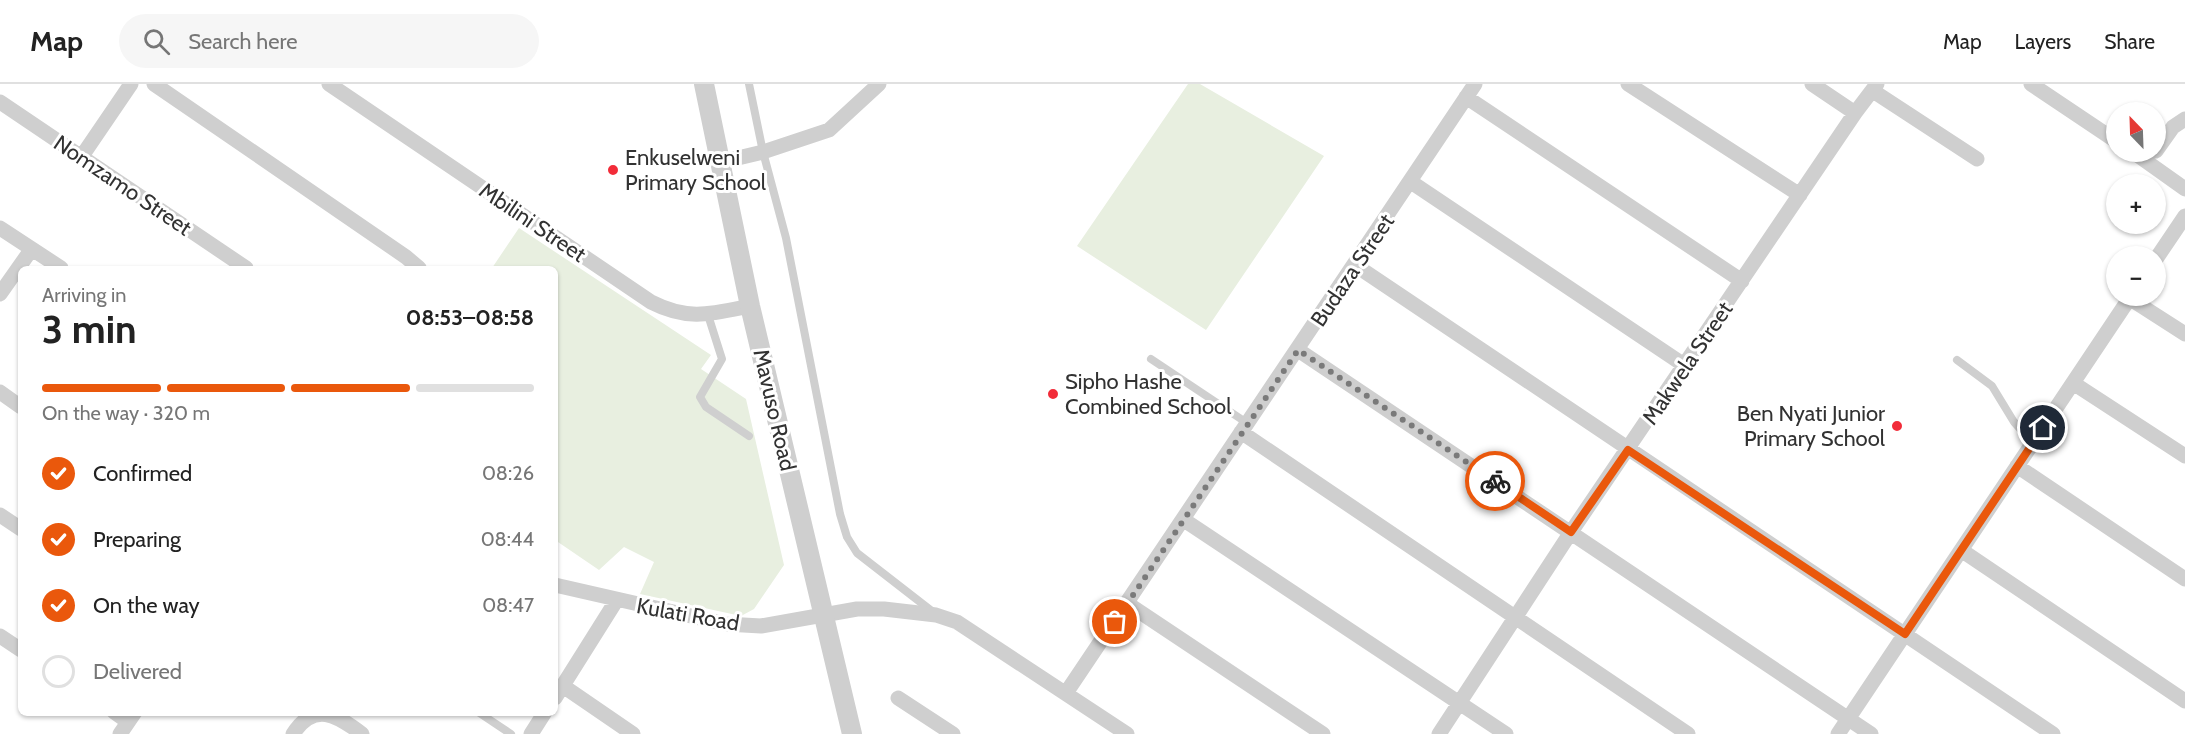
<!DOCTYPE html>
<meta charset="utf-8">
<style>
:root{--surface:#fff;--page:#f6f6f6;--text:#222;--muted:#767676;--line:#e0e0e0;--accent:#ea580c}
body{margin:0;font-family:Cabin,sans-serif;background:var(--page);color:var(--text);height:100vh;display:flex;flex-direction:column;font-size:22px;white-space:nowrap}
*{box-sizing:border-box;margin:0}
p{font-size:20px;color:var(--muted)}
.icon{flex:none;width:33px;height:33px;fill:none;stroke:currentColor;stroke-width:2;stroke-linecap:round;stroke-linejoin:round}
.map{position:relative;flex:1;overflow:hidden}
.panel{position:absolute;left:18px;top:182px;width:540px;height:450px;display:flex;flex-direction:column;background:var(--surface);border-radius:9px;box-shadow:0 2px 4px #0004}
.panel>*{flex:none}
.needle{width:39px;rotate:337deg}
.controls{position:absolute;left:2106px;top:18px;display:grid;gap:12px}
.controls a{display:grid;place-items:center;width:60px;height:60px;border-radius:50%;background:var(--surface);box-shadow:0 2px 4px #0004;font-size:30px}
.pin{position:absolute;display:grid;place-items:center;width:51px;height:51px;color:#fff;margin:-26px;border:3px solid #fff;border-radius:50%;box-shadow:0 2px 6px #0007}
.courier{position:absolute;display:grid;place-items:center;width:60px;height:60px;margin:-30px;border:4px solid #ea580c;border-radius:50%;background:#fff;color:#222;box-shadow:0 2px 8px #0007}
.overview em{font-style:normal;font-weight:700}
.overview div{display:flex;flex-direction:column-reverse}
.overview{display:flex;align-items:center;justify-content:space-between;height:102px;padding:0 24px}
h1{font-size:39px;font-weight:700;line-height:45px}
.bar{display:grid;grid-template-columns:repeat(4,1fr);gap:9px 6px;align-content:center;height:72px;padding:0 24px}
.bar i{height:8px;border-radius:4px;background:var(--line)}
.bar .selected{background:var(--accent)}
.bar p{grid-column:span 4}
ol{padding:0 24px;list-style:none}
li{display:flex;align-items:center;gap:18px;height:66px}
li p{margin-inline-start:auto}
li .icon{padding:6px;border-radius:50%;background:var(--accent);color:#fff;stroke-width:4}
li:last-child{color:var(--muted)}
li i{width:33px;height:33px;border:3px solid var(--line);border-radius:50%}
header{display:flex;align-items:center;gap:36px;box-sizing:border-box;height:84px;padding:0 30px;background:var(--surface);border-bottom:2px solid var(--line)}
header strong{font-size:28px}
nav{display:flex;gap:33px;margin-inline-start:auto;font-size:21px}
.search{width:420px;height:54px;background:var(--page);display:flex;align-items:center;gap:15px;box-sizing:border-box;padding:0 21px;border-radius:33px;color:var(--muted);font-size:22px}
.map>svg:first-child{display:block}
.green{fill:#e8efe0}
.lines{fill:none;stroke-linecap:round;stroke-linejoin:round}
.service{stroke:#cfcfcf;stroke-width:8}
.minor{stroke:#cfcfcf;stroke-width:15}
.tertiary{stroke:#cfcfcf;stroke-width:20}
.done{stroke:#7a7a7a;stroke-width:6;stroke-dasharray:0 10.8}
.route{stroke:#ea580c;stroke-width:8}
.poi-dot{fill:#f22c39;stroke:#fff;stroke-width:2}
.labels{text-anchor:middle;stroke-width:6;stroke-linejoin:round;paint-order:stroke}
.poi-label{font-size:22px;fill:#323232;stroke:#fff;text-anchor:start}
.street-label{font-size:22px;fill:#323232;stroke:#fff}
</style>
<header>
<strong>Map</strong>
<div class="search"><svg class="icon" aria-label="search" viewBox="0 0 24 24"><circle cx="10" cy="10" r="6"/><path d="M15 15l6 6"/></svg>Search here</div>
<nav><a>Map</a><a>Layers</a><a>Share</a></nav>
</header>
<div class="map">
<svg width="2185" height="650" viewBox="0 0 2185 650">
<rect width="100%" height="100%" fill="#fff"/>
<path class="green" d="M1188 0H1200L1324 72 1206 246 1077 162Z
M519 144 711 271 701 285 746 315 784 481 754 525 741 532 640 510 654 478 624 463 599 486 555 456V184H492Z"/>
<g class="lines">
<path class="service" d="M749 0 763 68 786 154 840 430 847 453 857 469 933 528
M708 231 722 275 700 313 706 323 749 352
M1151 275 1247 339
M1957 276 1992 302 2014 338 2033 359
M478 628 511 650"/>
<path class="minor" d="M154 0 406 173 419 184
M329 0 651 218C688 237 711 230 750 222
M1628 0 1800 111
M1812 0 1855 29
M2031 0 2116 57
M1873 7 1977 75
M1466 13 1742 197
M0 18 246 184
M2156 67 2173 43 2185 35
M2133 68 2185 105
M82 72 131 0
M721 78 763 68 829 46 879 0
M1411 98 1684 281
M0 144 61 184
M2156 175 2185 132
M1355 181 2053 650
M0 210 31 166
M2129 214 2185 250
M1298 266 1871 650
M2073 299 2185 372
M0 308 21 323
M1241 348 1688 650
M2017 382 2185 495
M0 431 21 445
M1184 436 1506 650
M1961 466 2185 617
M555 501 726 540 761 542 857 525H884L936 531 957 538 1127 650
M1128 520 1323 650
M0 552 21 566
M563 602 633 650
M1066 609 1475 0
M555 614 616 517
M898 614 953 650
M114 628 128 638
M120 650 135 628
M293 650C314 617 337 631 362 650
M531 650 545 628
M1439 650 1571 448 1855 29 1877 0
M1838 650 2131 212"/>
<path class="tertiary" d="M704 0 750 222 852 650"/>
</g>
<g class="lines">
<path class="done" d="M1115 538 1298 266 1495 397"/>
<path class="route" d="M1495 397 1571 448 1628 366 1905 550 2043 344"/>
</g>
<g class="poi-dot">
<circle cx="613" cy="86" r="6"/>
<circle cx="1053" cy="310" r="6"/>
<circle cx="1897" cy="342" r="6"/>
</g>
<g class="labels">
<g class="poi-label">
<text x="625" y="81">Enkuselweni<tspan x="625" dy="25">Primary School</tspan></text>
<text x="1065" y="305">Sipho Hashe<tspan x="1065" dy="25">Combined School</tspan></text>
<text x="1885" y="337" text-anchor="end">Ben Nyati Junior<tspan x="1885" dy="25">Primary School</tspan></text>
</g>
<g class="street-label">
<text transform="translate(123 101) rotate(34)" y="8">Nomzamo Street</text>
<text transform="translate(533 138) rotate(34)" y="8">Mbilini Street</text>
<text transform="translate(1352 186) rotate(-56)" y="8">Budaza Street</text>
<text transform="translate(1687 279) rotate(-56)" y="8">Makwela Street</text>
<text transform="translate(775 326) rotate(77)" y="8">Mavuso Road</text>
<text transform="translate(688 530) rotate(10)" y="8">Kulati Road</text>
</g>
</g>
</svg>
<div class="controls">
<a><svg class="needle" viewBox="-14 -14 28 28"><path d="M0-13l5 13h-10z" fill="#e53935"/><path d="M0 13l5-13h-10z" fill="#767676"/></svg></a>
<a>+</a>
<a>−</a>
</div>
<div class="pin" style="left:1115px;top:538px;background:#ea580c"><svg class="icon" aria-label="bag" viewBox="0 0 24 24"><path d="M5 8h14l-1 12H6zM9 8a3 3 0 0 1 6 0"/></svg></div>
<div class="pin" style="left:2043px;top:344px;background:#1f2937"><svg class="icon" aria-label="home" viewBox="0 0 24 24"><path d="M3 11l9-7 9 7M6 9v11h12V9"/></svg></div>
<div class="courier" style="left:1495px;top:397px"><svg class="icon" aria-label="bike" viewBox="0 0 24 24"><circle cx="6" cy="16" r="4"/><circle cx="18" cy="16" r="4"/><path d="M6 16l4-8h5l3 8M10 8l3 8H6M13 5h3"/></svg></div>
<section class="panel">
<div class="overview"><div><h1>3 min</h1><p>Arriving in</p></div><em>08:53–08:58</em></div>
<div class="bar"><i class="selected"></i><i class="selected"></i><i class="selected"></i><i></i><p>On the way · 320 m</p></div>
<ol>
<li><svg class="icon" aria-label="check" viewBox="0 0 24 24"><path d="M5 12l5 5 9-10"/></svg>Confirmed<p>08:26</p></li>
<li><svg class="icon" aria-label="check" viewBox="0 0 24 24"><path d="M5 12l5 5 9-10"/></svg>Preparing<p>08:44</p></li>
<li><svg class="icon" aria-label="check" viewBox="0 0 24 24"><path d="M5 12l5 5 9-10"/></svg>On the way<p>08:47</p></li>
<li><i></i>Delivered</li>
</ol>
</section>
</div>
